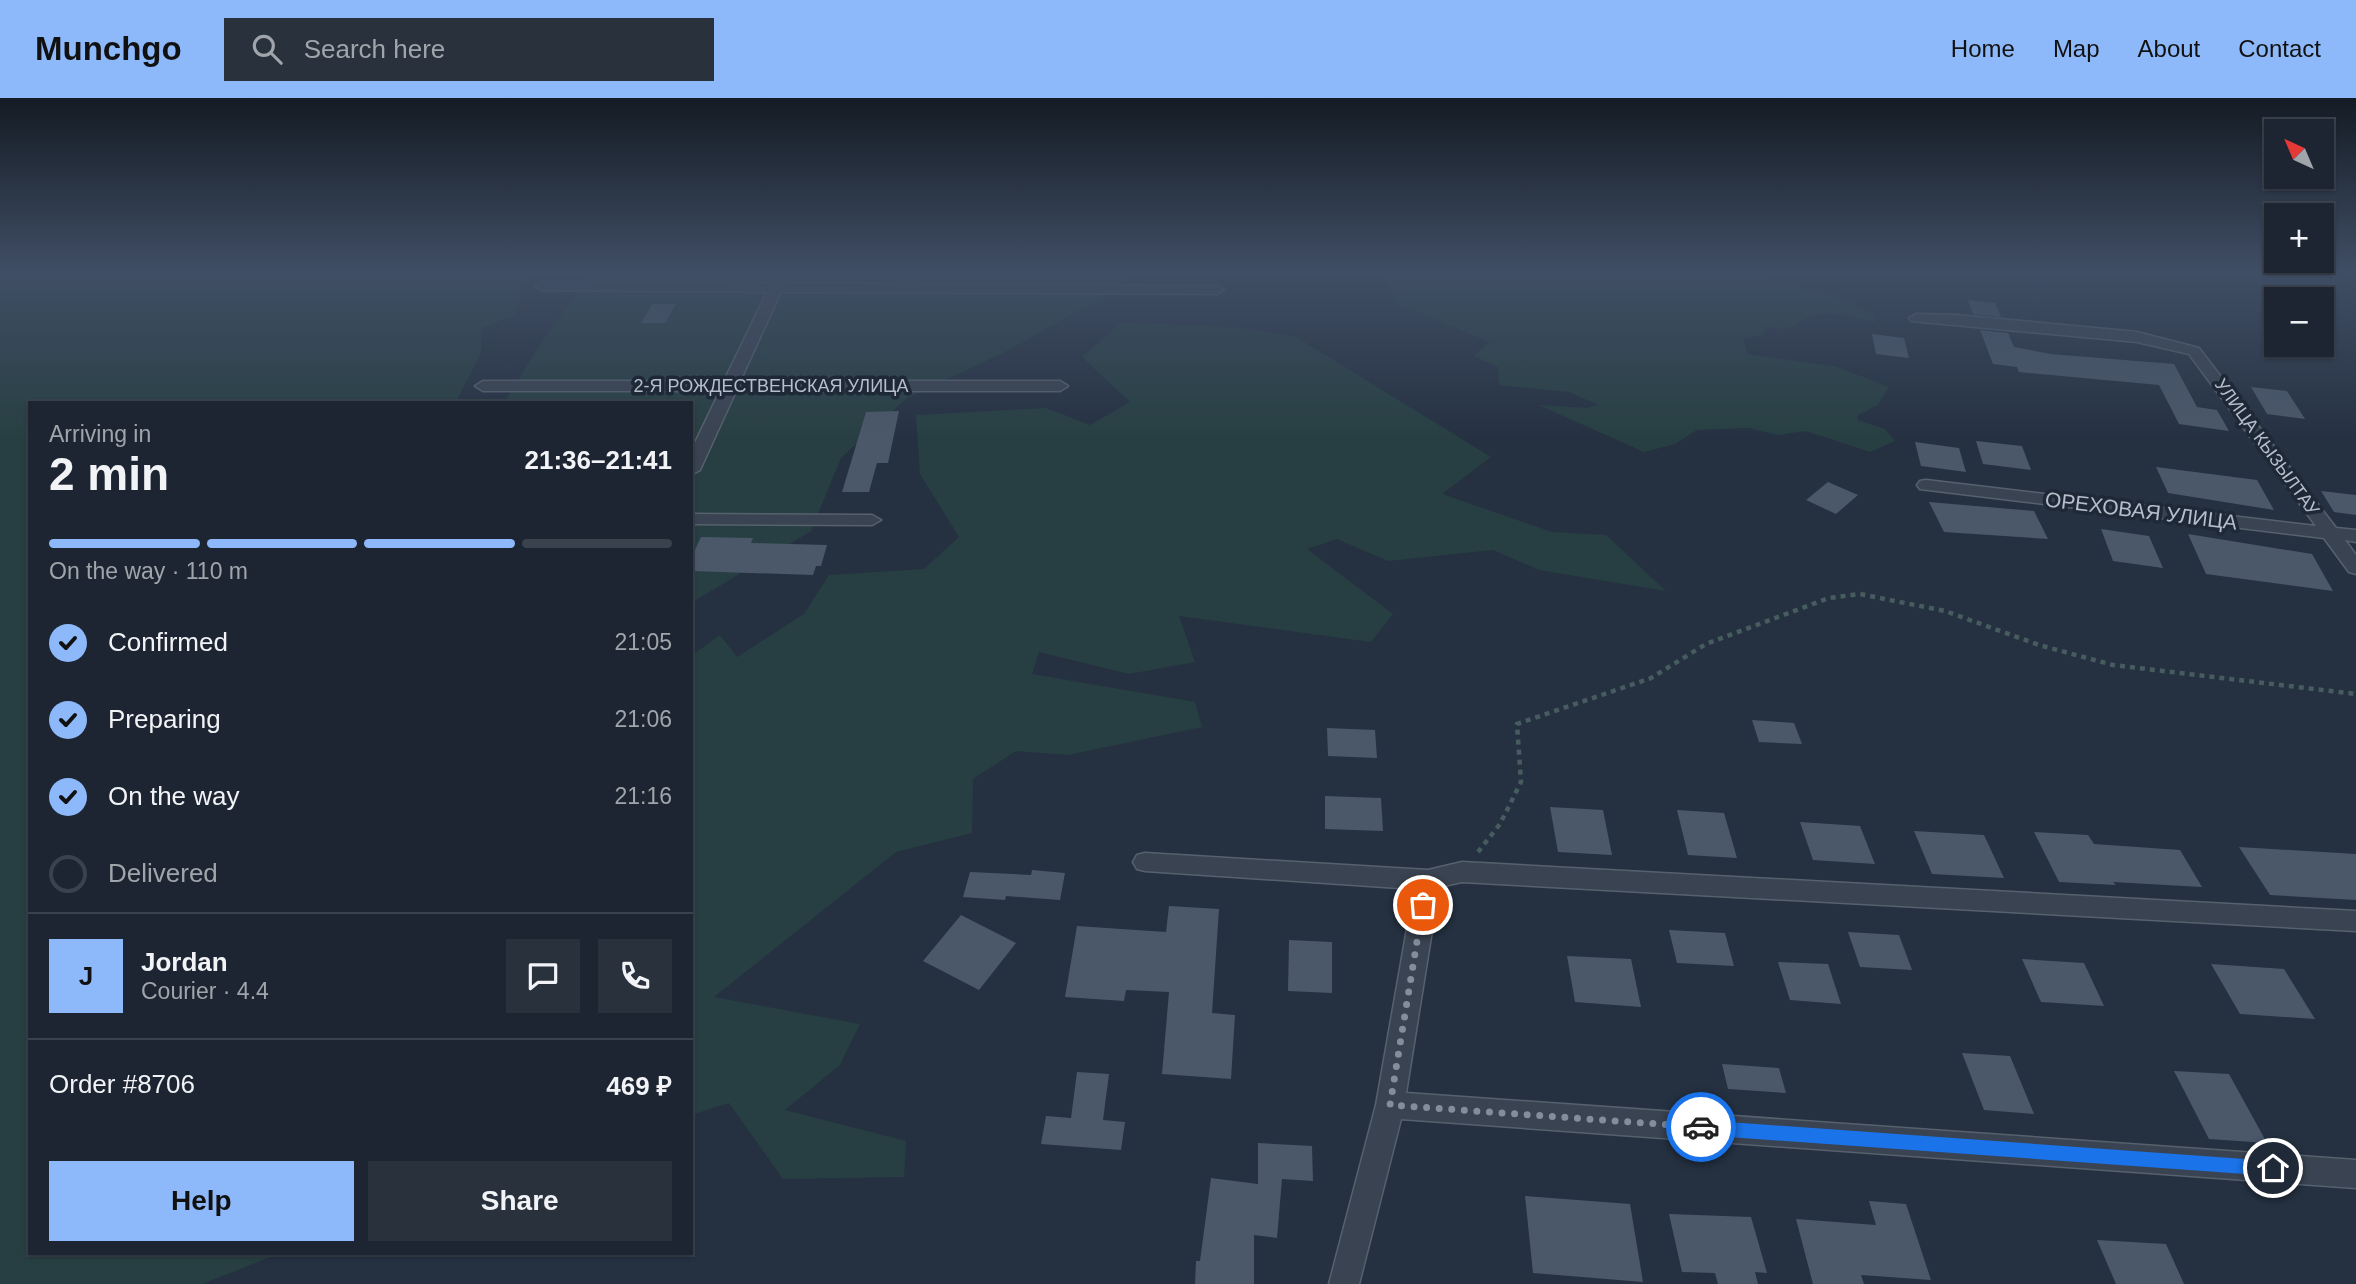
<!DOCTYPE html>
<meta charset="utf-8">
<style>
:root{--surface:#1c2531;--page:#29313d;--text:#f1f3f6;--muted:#a0a5ab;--line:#3a424d;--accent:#8db8f9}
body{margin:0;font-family:Arial,sans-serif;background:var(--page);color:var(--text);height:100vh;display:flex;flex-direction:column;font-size:26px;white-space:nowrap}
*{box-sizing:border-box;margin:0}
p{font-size:23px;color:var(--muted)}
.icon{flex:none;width:38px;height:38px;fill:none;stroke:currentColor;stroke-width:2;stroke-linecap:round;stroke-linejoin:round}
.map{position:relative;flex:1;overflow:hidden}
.panel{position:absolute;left:28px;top:303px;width:665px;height:854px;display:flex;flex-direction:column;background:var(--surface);border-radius:0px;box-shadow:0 2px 5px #0004,0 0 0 2px var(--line)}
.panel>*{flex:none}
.needle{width:46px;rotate:316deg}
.buttons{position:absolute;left:2264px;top:21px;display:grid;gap:14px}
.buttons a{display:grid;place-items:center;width:70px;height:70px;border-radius:0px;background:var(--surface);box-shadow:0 2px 5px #0004,0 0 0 2px var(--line);font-size:35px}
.pin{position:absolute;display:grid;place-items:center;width:60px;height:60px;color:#fff;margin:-30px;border:4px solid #fff;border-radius:50%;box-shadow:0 2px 7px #0007}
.courier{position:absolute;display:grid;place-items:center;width:70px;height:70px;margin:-35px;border:5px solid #1a73e8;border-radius:50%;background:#fff;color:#222;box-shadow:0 2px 9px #0007}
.summary em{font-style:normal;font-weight:800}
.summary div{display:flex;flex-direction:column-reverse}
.summary{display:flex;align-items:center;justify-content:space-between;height:119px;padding:0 21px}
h1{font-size:46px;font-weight:800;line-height:52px}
.bar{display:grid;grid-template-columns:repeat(4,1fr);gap:10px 7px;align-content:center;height:84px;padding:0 21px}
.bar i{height:9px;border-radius:5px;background:var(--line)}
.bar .active{background:var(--accent)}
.bar p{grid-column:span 4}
.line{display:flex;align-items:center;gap:18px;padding:0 21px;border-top:2px solid var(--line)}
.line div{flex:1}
.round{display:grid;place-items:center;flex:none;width:74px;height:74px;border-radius:0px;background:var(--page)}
ol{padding:0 21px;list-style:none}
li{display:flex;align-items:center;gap:21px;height:77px}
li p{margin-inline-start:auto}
li .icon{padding:7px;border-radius:50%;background:var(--accent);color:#111;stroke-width:4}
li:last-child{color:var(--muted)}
li i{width:38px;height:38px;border:4px solid var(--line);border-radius:50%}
.cta{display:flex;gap:14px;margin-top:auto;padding:14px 21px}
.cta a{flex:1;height:80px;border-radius:0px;background:var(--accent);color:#111;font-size:28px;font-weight:800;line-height:80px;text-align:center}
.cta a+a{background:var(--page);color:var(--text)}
header{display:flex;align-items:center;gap:42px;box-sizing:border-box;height:98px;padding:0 35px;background:var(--accent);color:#111}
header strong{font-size:33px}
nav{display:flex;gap:38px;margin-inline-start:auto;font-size:24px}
.search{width:490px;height:63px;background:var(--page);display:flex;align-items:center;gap:18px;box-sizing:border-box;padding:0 24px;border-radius:0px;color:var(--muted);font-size:26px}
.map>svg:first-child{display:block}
.green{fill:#273f42}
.building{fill:#4b586a}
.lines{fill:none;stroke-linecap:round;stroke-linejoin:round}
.minor-casing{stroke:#57616e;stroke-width:3}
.path{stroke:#465c5f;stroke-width:4.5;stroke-dasharray:5 5;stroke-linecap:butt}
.minor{fill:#3a4351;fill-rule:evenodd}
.route{fill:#1a73e8}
.done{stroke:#838d9b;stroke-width:7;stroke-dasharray:0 12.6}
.labels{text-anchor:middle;stroke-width:7;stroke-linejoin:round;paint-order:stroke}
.far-street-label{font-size:18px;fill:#b6becb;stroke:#1e2836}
.street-label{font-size:21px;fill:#b6becb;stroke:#1e2836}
</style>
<header>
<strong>Munchgo</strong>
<div class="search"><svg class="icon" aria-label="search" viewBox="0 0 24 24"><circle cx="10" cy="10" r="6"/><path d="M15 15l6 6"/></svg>Search here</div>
<nav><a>Home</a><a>Map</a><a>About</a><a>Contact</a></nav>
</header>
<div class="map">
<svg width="2356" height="1186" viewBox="0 0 2356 1186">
<rect width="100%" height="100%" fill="#253141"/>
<path class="green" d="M0 176H525L515 218 482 230 481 255 456 304H30V1155H281L202 1186H0Z
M590 176H1137L1098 202 1001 256 907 300 841 360 811 433 691 505V304H505L537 251Z
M1385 176H1767L1769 184 1829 195 1873 215 1875 225C1855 220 1834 211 1813 218 1786 228 1800 234 1766 229L1762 237 1743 240 1747 256 1837 269 1889 289 1878 307 1858 317V322L1885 331 1895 343 1870 354 1806 333 1778 337 1748 330 1697 332 1675 346 1644 354 1539 307 1586 310 1599 307 1569 294 1499 287 1498 269 1473 258 1490 244 1396 206Z
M1122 224 1245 230 1296 239 1491 359 1442 396 1552 434 1606 437 1666 493 1539 472 1493 452 1388 463 1337 441 1307 451 1393 516 1371 544 1179 518 1195 564 1129 576 1039 554 1032 576 1195 604 1202 629 1068 657 1016 653 973 681 972 735 896 754 714 899 860 926 840 967 785 1012 906 1043 904 1079 783 1081 729 1005 691 1017V558L720 537 737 559 804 516 829 477 924 471 959 439 920 376 916 317 1046 310 1090 327 1130 304 1082 259Z"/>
<path class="building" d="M1968 202 1995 205 2001 219 1973 216Z
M652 206H676L665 225H641Z
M1980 232 2008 235 2014 249 2051 256 2174 266 2197 309 2217 312 2229 333 2179 326 2159 287 2019 274 2017 269 1993 266Z
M1872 236 1904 240 1909 260 1876 256Z
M2251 289 2287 293 2305 321 2267 316Z
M899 313 888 365H877L869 394H842L866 314Z
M1976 343 2022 348 2031 372 1983 366Z
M1915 344 1959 350 1966 374 1921 368Z
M2156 369 2257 382 2274 412 2168 395Z
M1828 384 1858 397 1836 416 1806 402Z
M2321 393 2356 397V417L2334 414Z
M1929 404 2034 413 2048 441 1944 434Z
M2101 431 2149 438 2163 470 2113 463Z
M2188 436 2312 456 2333 493 2206 476Z
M701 439 753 440 751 445 827 447 821 468H816L813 477 691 473V460Z
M1752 622 1794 625 1802 646 1759 644Z
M1327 630 1375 632 1377 660 1328 658Z
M1325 698 1381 700 1383 733 1325 731Z
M1550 709 1603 712 1612 757 1558 754Z
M1677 712 1724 715 1737 760 1688 757Z
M1800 724 1860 728 1875 766 1813 762Z
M1914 733 1984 737 2004 780 1932 776Z
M2034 734 2088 737 2094 746 2180 752 2202 789 2113 784 2116 787 2059 784Z
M2239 749 2356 756V802L2270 797Z
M1032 772 1065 775 1060 802 1006 798 1005 802 963 799 970 774 1031 777Z
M1169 808 1219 811 1212 915 1235 917 1231 981 1162 976 1169 894 1126 892 1124 903 1065 899 1077 828 1166 834Z
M961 817 1016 845 979 892 923 863Z
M1669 832 1725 835 1734 868 1677 865Z
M1848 834 1899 837 1912 872 1860 869Z
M1289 842 1332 844V895L1288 893Z
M1567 858 1631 861 1641 909 1575 904Z
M2022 861 2084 865 2104 908 2041 904Z
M1778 864 1828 866 1841 906 1790 902Z
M2211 866 2284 871 2315 921 2240 916Z
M1962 955 2010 958 2034 1016 1984 1012Z
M1722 966 1779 970 1786 995 1728 991Z
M2174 973 2229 976 2267 1045 2209 1041Z
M1077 974 1109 976 1103 1022 1125 1024 1121 1052 1041 1046 1046 1018 1071 1020Z
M1258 1045 1312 1048 1313 1083 1282 1081 1277 1140 1254 1137V1186H1195L1196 1163H1200L1211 1080 1258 1086Z
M1525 1098 1630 1106 1643 1184 1533 1175Z
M1869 1103 1906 1106 1931 1182 1861 1177 1864 1186H1813L1796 1121 1876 1127Z
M1669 1116 1751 1119 1767 1175 1755 1174 1758 1186H1718L1715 1175 1682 1174Z
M2097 1142 2166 1146 2184 1186H2116Z"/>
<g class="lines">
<defs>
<path id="minor" d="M780 177 787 181 785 185 1217 188 1224 192 1217 196 781 194 740 283H1060L1068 288 1060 293H736L700 372 691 377V353L720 293H483L475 288 483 283H724L767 194 542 192 535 188 542 184 771 185 775 178Z
M1916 216 1957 217 2137 234 2199 250 2336 430 2356 432V444L2345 442 2356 457V476L2349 474 2324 440 1920 391 1917 387 1920 383 1926 382 2316 428 2189 256 2137 244 1911 223 1909 220Z
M691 416 872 417 881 422 872 427 691 426Z
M1145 755 1428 772 1462 764 2356 813V833L1462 784 1439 789 1406 995 2356 1062V1090L1401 1021 1359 1186H1329L1376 1007 1414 791 1145 773 1137 771 1133 764 1137 757Z"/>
</defs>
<use href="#minor" class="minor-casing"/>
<path class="path" d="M1478 754 1500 726 1521 684 1517 626 1651 580 1706 546 1829 500 1860 496 1945 513 2039 547 2113 567 2356 596"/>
<use href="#minor" class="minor"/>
</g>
<linearGradient id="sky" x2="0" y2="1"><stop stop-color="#141b24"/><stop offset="0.51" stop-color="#404e65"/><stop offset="1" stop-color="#404e65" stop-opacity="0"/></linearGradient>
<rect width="2356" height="342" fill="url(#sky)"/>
<path class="route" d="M1701 1022 2273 1063 2281 1070 2273 1078 1701 1037 1693 1029Z"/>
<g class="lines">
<path class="done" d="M1423 807 1390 1007 1701 1029"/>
</g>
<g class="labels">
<g class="far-street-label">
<text x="771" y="294">2-Я РОЖДЕСТВЕНСКАЯ УЛИЦА</text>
<text transform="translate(2267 349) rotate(54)" y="6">УЛИЦА КЫЗЫЛТАУ</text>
</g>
<g class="street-label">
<text transform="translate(2141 413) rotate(7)" y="7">ОРЕХОВАЯ УЛИЦА</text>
</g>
</g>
</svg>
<div class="buttons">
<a><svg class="needle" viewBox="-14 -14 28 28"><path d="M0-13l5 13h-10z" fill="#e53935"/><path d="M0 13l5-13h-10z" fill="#a0a5ab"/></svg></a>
<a>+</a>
<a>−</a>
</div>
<div class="pin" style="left:1423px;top:807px;background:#ea580c"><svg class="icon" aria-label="bag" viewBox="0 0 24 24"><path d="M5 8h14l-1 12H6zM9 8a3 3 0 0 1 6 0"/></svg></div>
<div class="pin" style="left:2273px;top:1070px;background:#1f2937"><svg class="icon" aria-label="home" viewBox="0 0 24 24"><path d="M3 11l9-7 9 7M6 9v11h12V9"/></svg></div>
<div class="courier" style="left:1701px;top:1029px"><svg class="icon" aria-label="car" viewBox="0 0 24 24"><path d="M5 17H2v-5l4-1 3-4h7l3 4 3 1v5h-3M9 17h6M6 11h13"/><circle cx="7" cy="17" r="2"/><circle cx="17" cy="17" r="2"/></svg></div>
<section class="panel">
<div class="summary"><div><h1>2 min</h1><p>Arriving in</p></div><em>21:36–21:41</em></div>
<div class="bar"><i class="active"></i><i class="active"></i><i class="active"></i><i></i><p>On the way · 110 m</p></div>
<ol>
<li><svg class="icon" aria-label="check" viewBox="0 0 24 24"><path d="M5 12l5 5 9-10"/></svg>Confirmed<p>21:05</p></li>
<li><svg class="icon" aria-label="check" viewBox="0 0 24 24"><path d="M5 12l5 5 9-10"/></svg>Preparing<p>21:06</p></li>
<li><svg class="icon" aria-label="check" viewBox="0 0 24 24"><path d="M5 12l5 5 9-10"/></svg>On the way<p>21:16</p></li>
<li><i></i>Delivered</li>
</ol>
<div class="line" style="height:126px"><b class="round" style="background:var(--accent);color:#111">J</b><div><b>Jordan</b><p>Courier · 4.4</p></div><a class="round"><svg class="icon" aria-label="chat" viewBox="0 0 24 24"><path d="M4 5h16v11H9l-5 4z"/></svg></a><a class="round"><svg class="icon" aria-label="phone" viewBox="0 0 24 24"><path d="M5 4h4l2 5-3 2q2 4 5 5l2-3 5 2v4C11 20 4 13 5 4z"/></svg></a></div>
<div class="line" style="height:91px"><div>Order #8706</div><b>469 ₽</b></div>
<div class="cta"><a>Help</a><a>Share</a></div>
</section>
</div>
